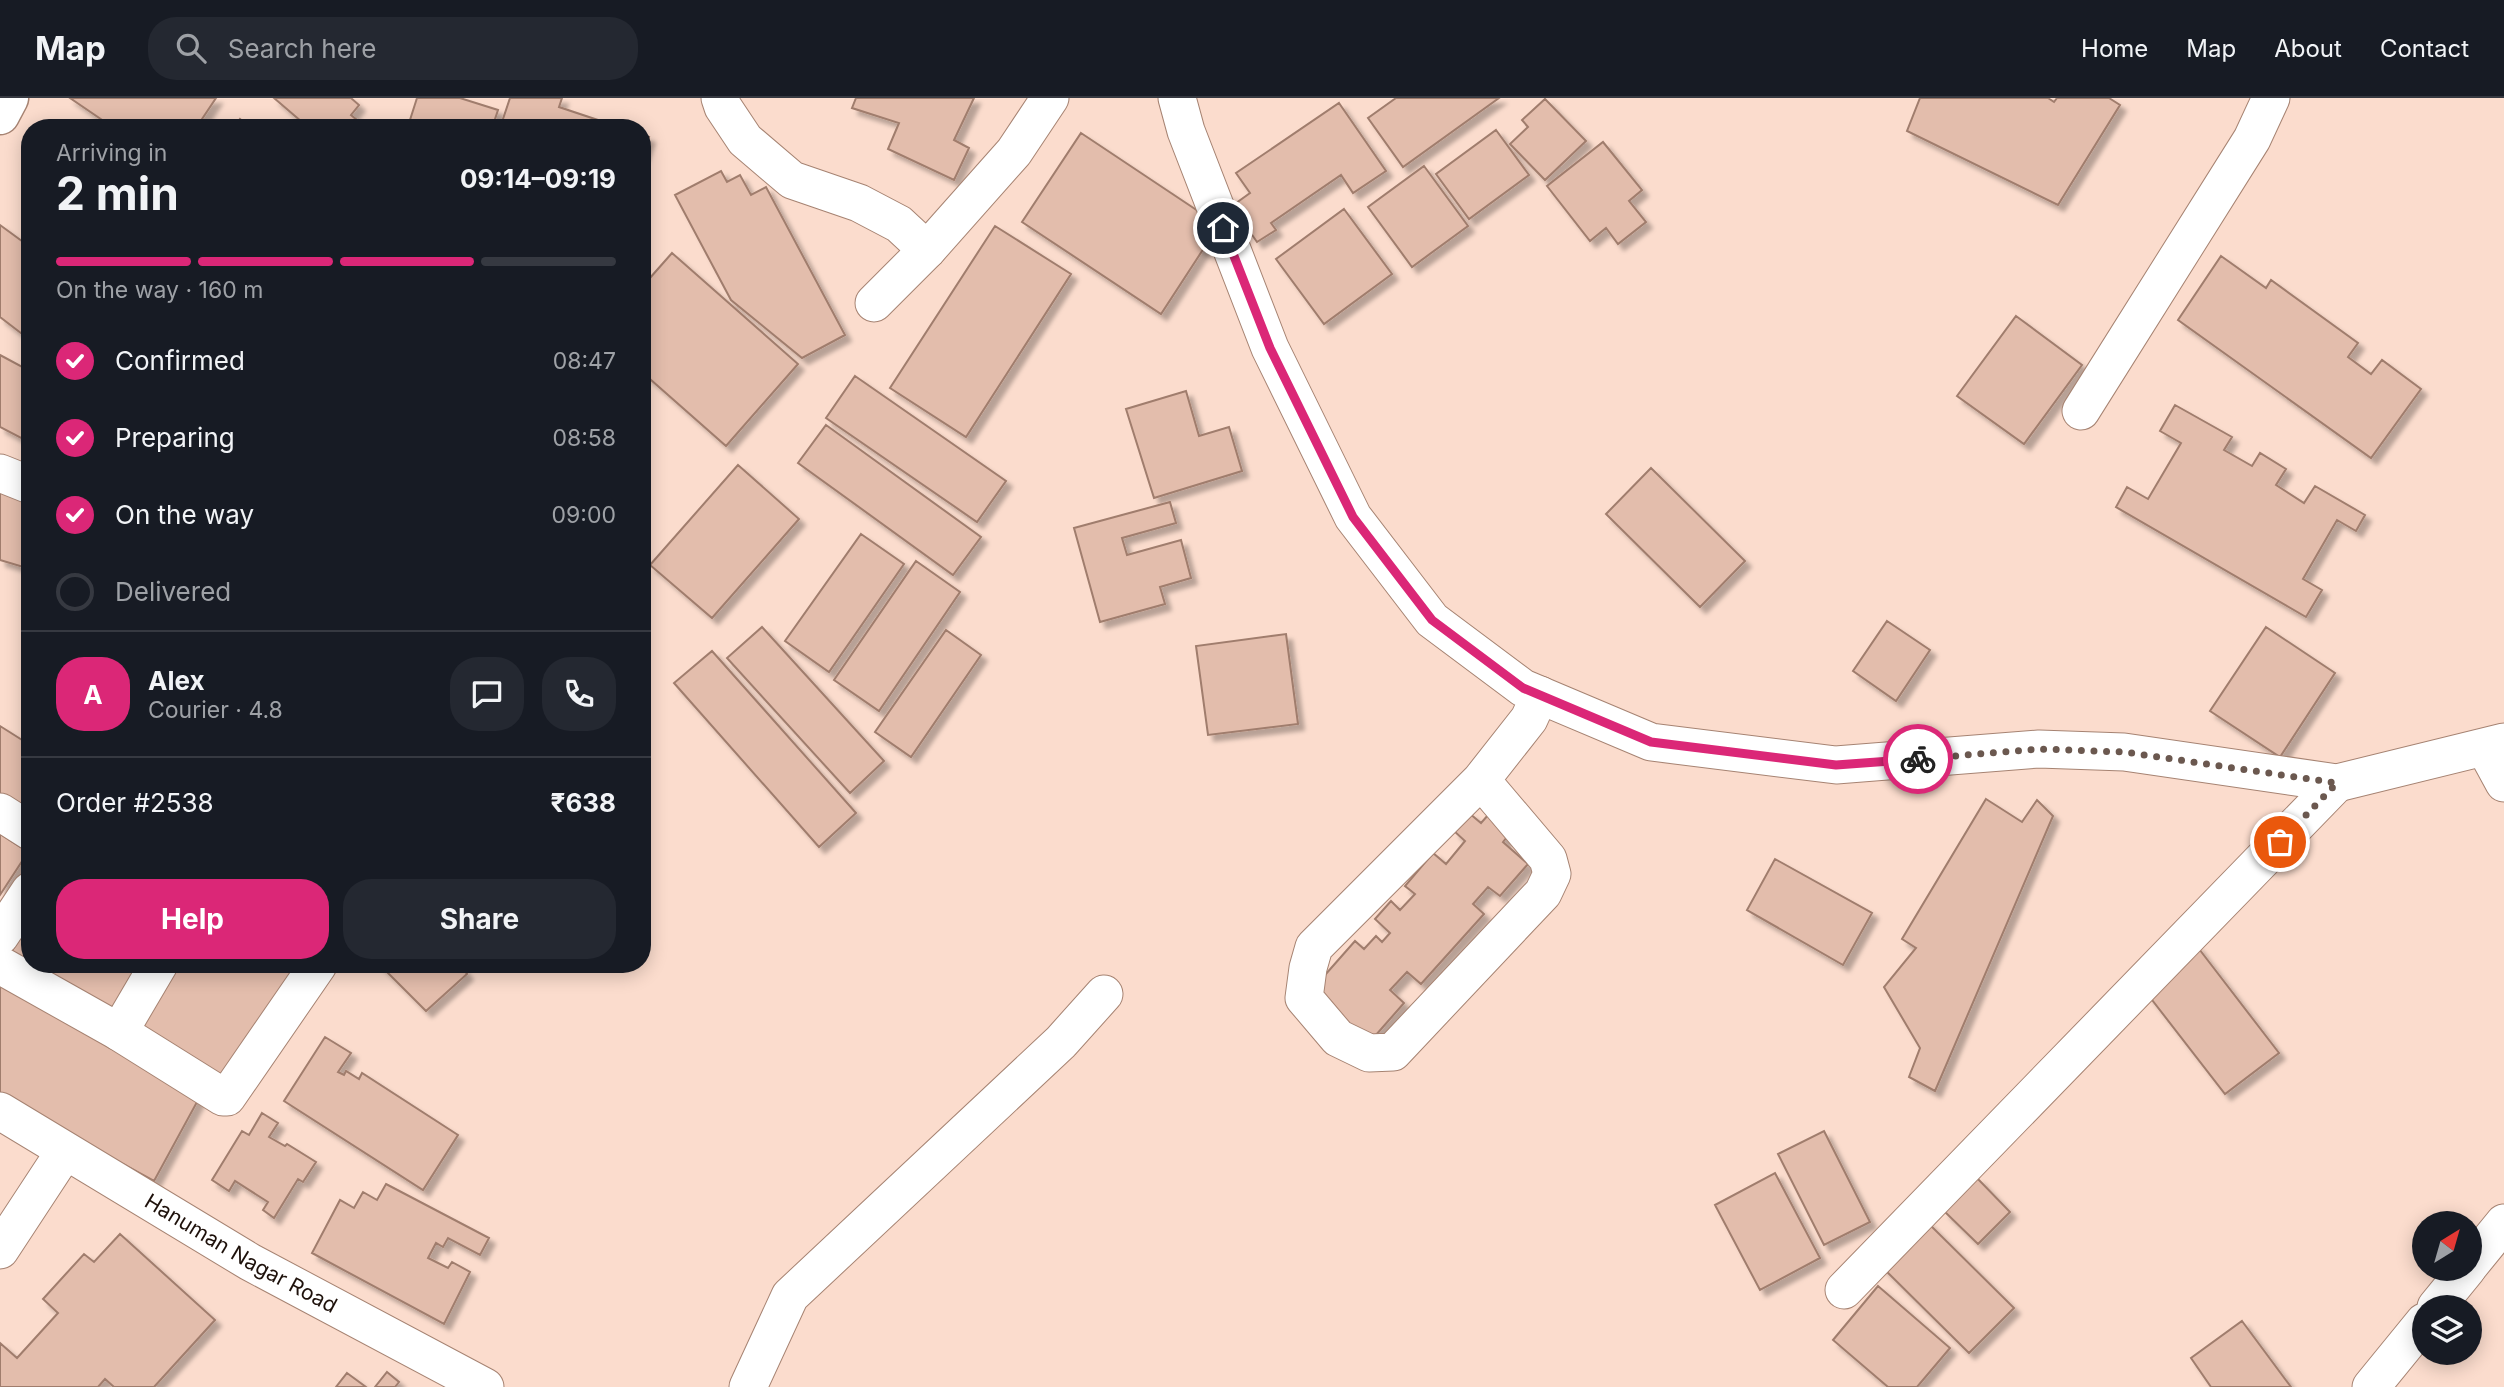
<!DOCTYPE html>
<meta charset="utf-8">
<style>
:root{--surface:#171b24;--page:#242831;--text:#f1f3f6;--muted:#9ea1a6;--line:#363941;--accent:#db2777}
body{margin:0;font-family:Inter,sans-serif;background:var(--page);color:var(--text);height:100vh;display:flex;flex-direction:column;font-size:26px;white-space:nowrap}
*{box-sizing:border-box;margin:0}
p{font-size:23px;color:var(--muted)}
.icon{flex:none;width:38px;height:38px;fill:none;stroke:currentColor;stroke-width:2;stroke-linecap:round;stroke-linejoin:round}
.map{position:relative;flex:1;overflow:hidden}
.drawer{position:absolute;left:21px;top:21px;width:630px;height:854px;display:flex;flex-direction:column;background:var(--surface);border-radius:28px;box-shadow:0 4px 18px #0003}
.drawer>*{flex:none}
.needle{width:46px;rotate:37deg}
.buttons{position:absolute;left:2412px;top:1113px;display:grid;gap:14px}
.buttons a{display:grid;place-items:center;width:70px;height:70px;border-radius:50%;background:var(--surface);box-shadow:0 4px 18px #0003;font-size:35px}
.pin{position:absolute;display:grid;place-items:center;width:60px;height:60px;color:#fff;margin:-30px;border:4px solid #fff;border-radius:50%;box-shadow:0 2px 7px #0007}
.courier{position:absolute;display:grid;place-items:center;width:70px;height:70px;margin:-35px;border:5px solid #db2777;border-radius:50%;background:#fff;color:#222;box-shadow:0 2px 9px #0007}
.head em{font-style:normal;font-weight:700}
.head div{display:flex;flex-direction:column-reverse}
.head{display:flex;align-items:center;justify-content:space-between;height:119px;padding:0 35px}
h1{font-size:46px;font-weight:700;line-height:52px}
.bar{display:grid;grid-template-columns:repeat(4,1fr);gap:10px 7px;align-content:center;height:84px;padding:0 35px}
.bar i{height:9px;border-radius:5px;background:var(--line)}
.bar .current{background:var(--accent)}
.bar p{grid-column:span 4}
.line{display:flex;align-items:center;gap:18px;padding:0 35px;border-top:2px solid var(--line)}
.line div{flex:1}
.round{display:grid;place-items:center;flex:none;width:74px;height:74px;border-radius:28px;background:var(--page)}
ol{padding:0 35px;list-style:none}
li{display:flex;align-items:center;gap:21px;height:77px}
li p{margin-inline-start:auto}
li .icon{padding:7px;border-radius:50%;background:var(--accent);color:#fff;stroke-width:4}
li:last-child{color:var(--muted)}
li i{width:38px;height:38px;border:4px solid var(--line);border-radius:50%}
.button{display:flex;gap:14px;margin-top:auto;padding:14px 35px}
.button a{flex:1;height:80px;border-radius:28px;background:var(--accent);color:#fff;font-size:28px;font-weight:700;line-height:80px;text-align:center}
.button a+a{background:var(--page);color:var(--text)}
header{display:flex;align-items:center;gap:42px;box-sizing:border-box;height:98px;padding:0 35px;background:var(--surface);border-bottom:2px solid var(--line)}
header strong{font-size:33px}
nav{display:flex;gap:38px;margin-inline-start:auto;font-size:24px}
.search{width:490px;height:63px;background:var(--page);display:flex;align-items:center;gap:18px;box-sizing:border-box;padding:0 24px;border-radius:28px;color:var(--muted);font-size:26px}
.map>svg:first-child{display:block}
.building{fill:#e3bdac;stroke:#a07d6d;stroke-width:2;filter:url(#shadow)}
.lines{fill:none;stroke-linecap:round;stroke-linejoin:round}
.minor-casing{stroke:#a68372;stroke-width:39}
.tertiary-casing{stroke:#a68372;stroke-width:41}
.minor{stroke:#fff;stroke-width:37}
.tertiary{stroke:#fff;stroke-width:38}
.done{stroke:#6b584f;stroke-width:7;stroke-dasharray:0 12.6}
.route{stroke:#db2777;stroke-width:9}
.labels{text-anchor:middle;stroke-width:7;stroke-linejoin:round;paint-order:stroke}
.street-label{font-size:21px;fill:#1e110b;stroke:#fbdccd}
</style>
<header>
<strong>Map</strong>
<div class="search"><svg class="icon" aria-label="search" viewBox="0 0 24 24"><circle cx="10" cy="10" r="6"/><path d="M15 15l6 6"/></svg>Search here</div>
<nav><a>Home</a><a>Map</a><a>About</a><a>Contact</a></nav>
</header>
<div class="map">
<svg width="2504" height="1289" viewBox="0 0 2504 1289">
<defs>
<filter id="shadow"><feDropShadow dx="6" dy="6" stdDeviation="2" flood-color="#0004"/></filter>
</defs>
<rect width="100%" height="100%" fill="#fbdccd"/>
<path class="building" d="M70 0H216L196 30H114Z
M274 0H351L359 7 351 17 363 27 361 30H309Z
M417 0H460L498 12 492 30H424L409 25Z
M510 0H562L559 9 622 30H500Z
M856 0H974L954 42 969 50 954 82 888 51 899 25 852 10Z
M1396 0H1499L1403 69 1368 20Z
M1920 0H2048L2054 4 2057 0H2109L2120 7 2058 107 1907 33Z
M1545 1 1586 43 1545 82 1510 46 1528 29 1522 22Z
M1339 5 1386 73 1353 95 1341 77 1271 125 1276 132 1257 144 1232 108 1250 95 1236 75Z
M240 21 251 30H233Z
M1496 32 1529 77 1469 121 1436 76Z
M1081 35 1219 127 1161 216 1022 124Z
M642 37 649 39 642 59Z
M1603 44 1642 92 1629 103 1646 124 1618 146 1606 130 1590 143 1547 88Z
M1424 68 1468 128 1412 169 1368 109Z
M721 73 727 84 740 77 751 97 766 89 845 237 802 260 731 202 675 97Z
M1344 111 1392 176 1324 226 1276 161Z
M0 127 30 149V242L0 219Z
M995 128 1071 176 966 339 890 290Z
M672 155 798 266 726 348 642 274V189Z
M2221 158 2266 190 2271 182 2358 245 2348 259 2371 276 2382 262 2421 291 2371 360 2178 222Z
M2016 218 2082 267 2024 346 1957 298Z
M0 257 30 273V332L25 342 0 329Z
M855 278 1006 383 977 424 826 320Z
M1186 293 1199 338 1229 329 1242 373 1154 400 1126 311Z
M2175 307 2232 339 2224 352 2252 368 2260 355 2286 371 2276 387 2304 405 2315 388 2365 417 2356 433 2337 422 2303 481 2322 492 2306 519 2116 409 2127 389 2148 401 2181 345 2160 333Z
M826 327 981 439 953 477 798 365Z
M738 367 799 421 712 520 650 467Z
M1651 370 1745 463 1700 509 1606 416Z
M0 392 30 396V471L0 462Z
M1170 404 1176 425 1122 440 1127 457 1181 442 1191 480 1160 489 1165 506 1100 524 1074 430Z
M861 436 904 466 829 574 785 543Z
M916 463 960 494 879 613 834 582Z
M1887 523 1930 552 1896 603 1853 573Z
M762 529 884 663 850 695 727 560Z
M2266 529 2335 575 2280 659 2210 613Z
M946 532 981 557 911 659 875 634Z
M1286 536 1298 626 1208 637 1196 548Z
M712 553 856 715 819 749 674 585Z
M0 628 30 647V727L0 708Z
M1986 701 2022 724 2037 702 2053 718 1935 993 1909 979 1920 950 1884 889 1916 850 1902 841Z
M1469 715 1481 725 1489 716 1510 735 1503 744 1528 766 1500 798 1488 789 1473 806 1484 816 1421 886 1407 874 1390 892 1404 905 1368 946 1310 894 1355 843 1364 851 1376 838 1382 844 1390 835 1375 821 1391 803 1400 812 1415 796 1405 788 1433 755 1446 766 1465 743 1454 733Z
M0 736 28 754 0 797Z
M1775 761 1872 815 1843 867 1747 812Z
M30 822V866H141L112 916 10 856Z
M2196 847 2279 955 2225 996 2142 889Z
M169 866H313L228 994 129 928Z
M379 866H459L467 876 426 913Z
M0 881 203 993 154 1083 0 999Z
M325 939 351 955 338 974 344 977 346 973 359 981 362 975 458 1037 423 1092 284 1003Z
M262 1015 278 1025 269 1039 285 1048 287 1046 316 1064 303 1084 298 1081 274 1120 263 1112 268 1104 235 1083 229 1093 212 1082 242 1033 249 1037Z
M1824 1033 1870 1124 1824 1147 1778 1056Z
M1775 1075 1820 1160 1760 1192 1715 1107Z
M1977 1080 2010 1114 1978 1146 1944 1113Z
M386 1086 489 1140 480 1157 448 1140 443 1149 436 1145 428 1160 448 1170 452 1164 470 1174 444 1226 312 1155 340 1102 354 1110 363 1094 377 1102Z
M1921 1118 2014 1210 1969 1255 1876 1163Z
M120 1136 215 1222 154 1289H114L105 1281 98 1289H0V1245L17 1260 58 1215 43 1201 84 1156 94 1164Z
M1878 1188 1950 1250 1917 1289H1888L1833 1242Z
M2242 1223 2291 1289H2211L2191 1260Z
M387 1274 399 1284 395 1289H375Z
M347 1275 366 1289H336Z"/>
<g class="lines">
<defs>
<g id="minor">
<path d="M720 0 723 9 745 42 792 82 859 105 899 126 927 152"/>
<path d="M1177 0 1186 33 1270 250 1353 419 1432 522 1523 590 1651 644 1836 667 2039 651 2124 654 2337 685 2504 644"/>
<path d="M874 205 927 152 1014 54 1050 0"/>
<path d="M2081 313 2252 41 2271 0"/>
<path d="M0 375 30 387"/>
<path d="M2485 650 2504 685"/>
<path d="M1481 682 1548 761 1552 776 1543 795 1393 954 1369 955 1338 940 1304 900 1308 870 1314 849 1481 682 1529 621 1540 597"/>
<path d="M0 714 30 733"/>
<path d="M0 838 30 793"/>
<path d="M0 867 119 934 159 866"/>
<path d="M119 934 223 999H227L318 867"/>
<path id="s1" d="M0 1013 250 1164 485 1289"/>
<path d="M0 1152 65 1053"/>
<path d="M2469 1168 2504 1125"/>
<path d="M1844 1192 2337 685"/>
<path d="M2436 1209 2467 1171"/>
<path d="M748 1289 790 1198 1061 944 1104 896"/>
<path d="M2371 1289 2424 1224"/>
</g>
<path id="tertiary" d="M0 17 9 0"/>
</defs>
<use href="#minor" class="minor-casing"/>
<use href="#tertiary" class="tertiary-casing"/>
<use href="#minor" class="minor"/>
<use href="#tertiary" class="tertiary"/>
</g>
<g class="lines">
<path class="done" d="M1918 661 2039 651 2124 654 2337 685 2280 744"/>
<path class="route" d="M1223 130 1270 250 1353 419 1432 522 1523 590 1651 644 1836 667 1918 661"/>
</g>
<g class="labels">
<g class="street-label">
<text dy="7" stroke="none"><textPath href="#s1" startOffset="280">Hanuman Nagar Road</textPath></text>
</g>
</g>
</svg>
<div class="buttons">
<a><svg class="needle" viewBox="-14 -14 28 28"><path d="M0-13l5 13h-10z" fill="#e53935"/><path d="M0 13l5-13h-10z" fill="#9ea1a6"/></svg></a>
<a><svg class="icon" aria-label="layers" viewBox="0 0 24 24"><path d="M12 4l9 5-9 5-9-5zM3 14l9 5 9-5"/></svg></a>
</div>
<div class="pin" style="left:2280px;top:744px;background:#ea580c"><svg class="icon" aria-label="bag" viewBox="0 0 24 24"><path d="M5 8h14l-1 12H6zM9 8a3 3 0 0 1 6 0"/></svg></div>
<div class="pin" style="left:1223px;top:130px;background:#1f2937"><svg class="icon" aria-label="home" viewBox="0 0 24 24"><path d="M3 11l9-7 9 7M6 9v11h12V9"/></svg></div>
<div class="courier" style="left:1918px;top:661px"><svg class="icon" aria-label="bike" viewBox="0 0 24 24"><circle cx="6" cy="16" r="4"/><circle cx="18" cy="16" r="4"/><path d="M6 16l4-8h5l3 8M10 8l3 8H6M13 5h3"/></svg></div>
<section class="drawer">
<div class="head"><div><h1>2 min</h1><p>Arriving in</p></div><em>09:14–09:19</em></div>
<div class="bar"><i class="current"></i><i class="current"></i><i class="current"></i><i></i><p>On the way · 160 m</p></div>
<ol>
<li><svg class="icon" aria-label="check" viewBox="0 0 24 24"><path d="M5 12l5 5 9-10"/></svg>Confirmed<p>08:47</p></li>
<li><svg class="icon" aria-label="check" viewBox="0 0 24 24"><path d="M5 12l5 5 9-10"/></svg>Preparing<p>08:58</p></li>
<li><svg class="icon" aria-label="check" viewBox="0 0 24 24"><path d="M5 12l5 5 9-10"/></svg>On the way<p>09:00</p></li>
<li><i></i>Delivered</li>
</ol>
<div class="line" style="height:126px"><b class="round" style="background:var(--accent);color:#fff">A</b><div><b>Alex</b><p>Courier · 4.8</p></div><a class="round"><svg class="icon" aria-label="chat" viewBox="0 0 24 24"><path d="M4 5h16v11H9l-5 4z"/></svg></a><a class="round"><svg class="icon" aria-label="phone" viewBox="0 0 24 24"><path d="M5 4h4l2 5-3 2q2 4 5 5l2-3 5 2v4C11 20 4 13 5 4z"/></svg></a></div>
<div class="line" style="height:91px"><div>Order #2538</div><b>₹638</b></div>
<div class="button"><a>Help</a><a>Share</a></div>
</section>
</div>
